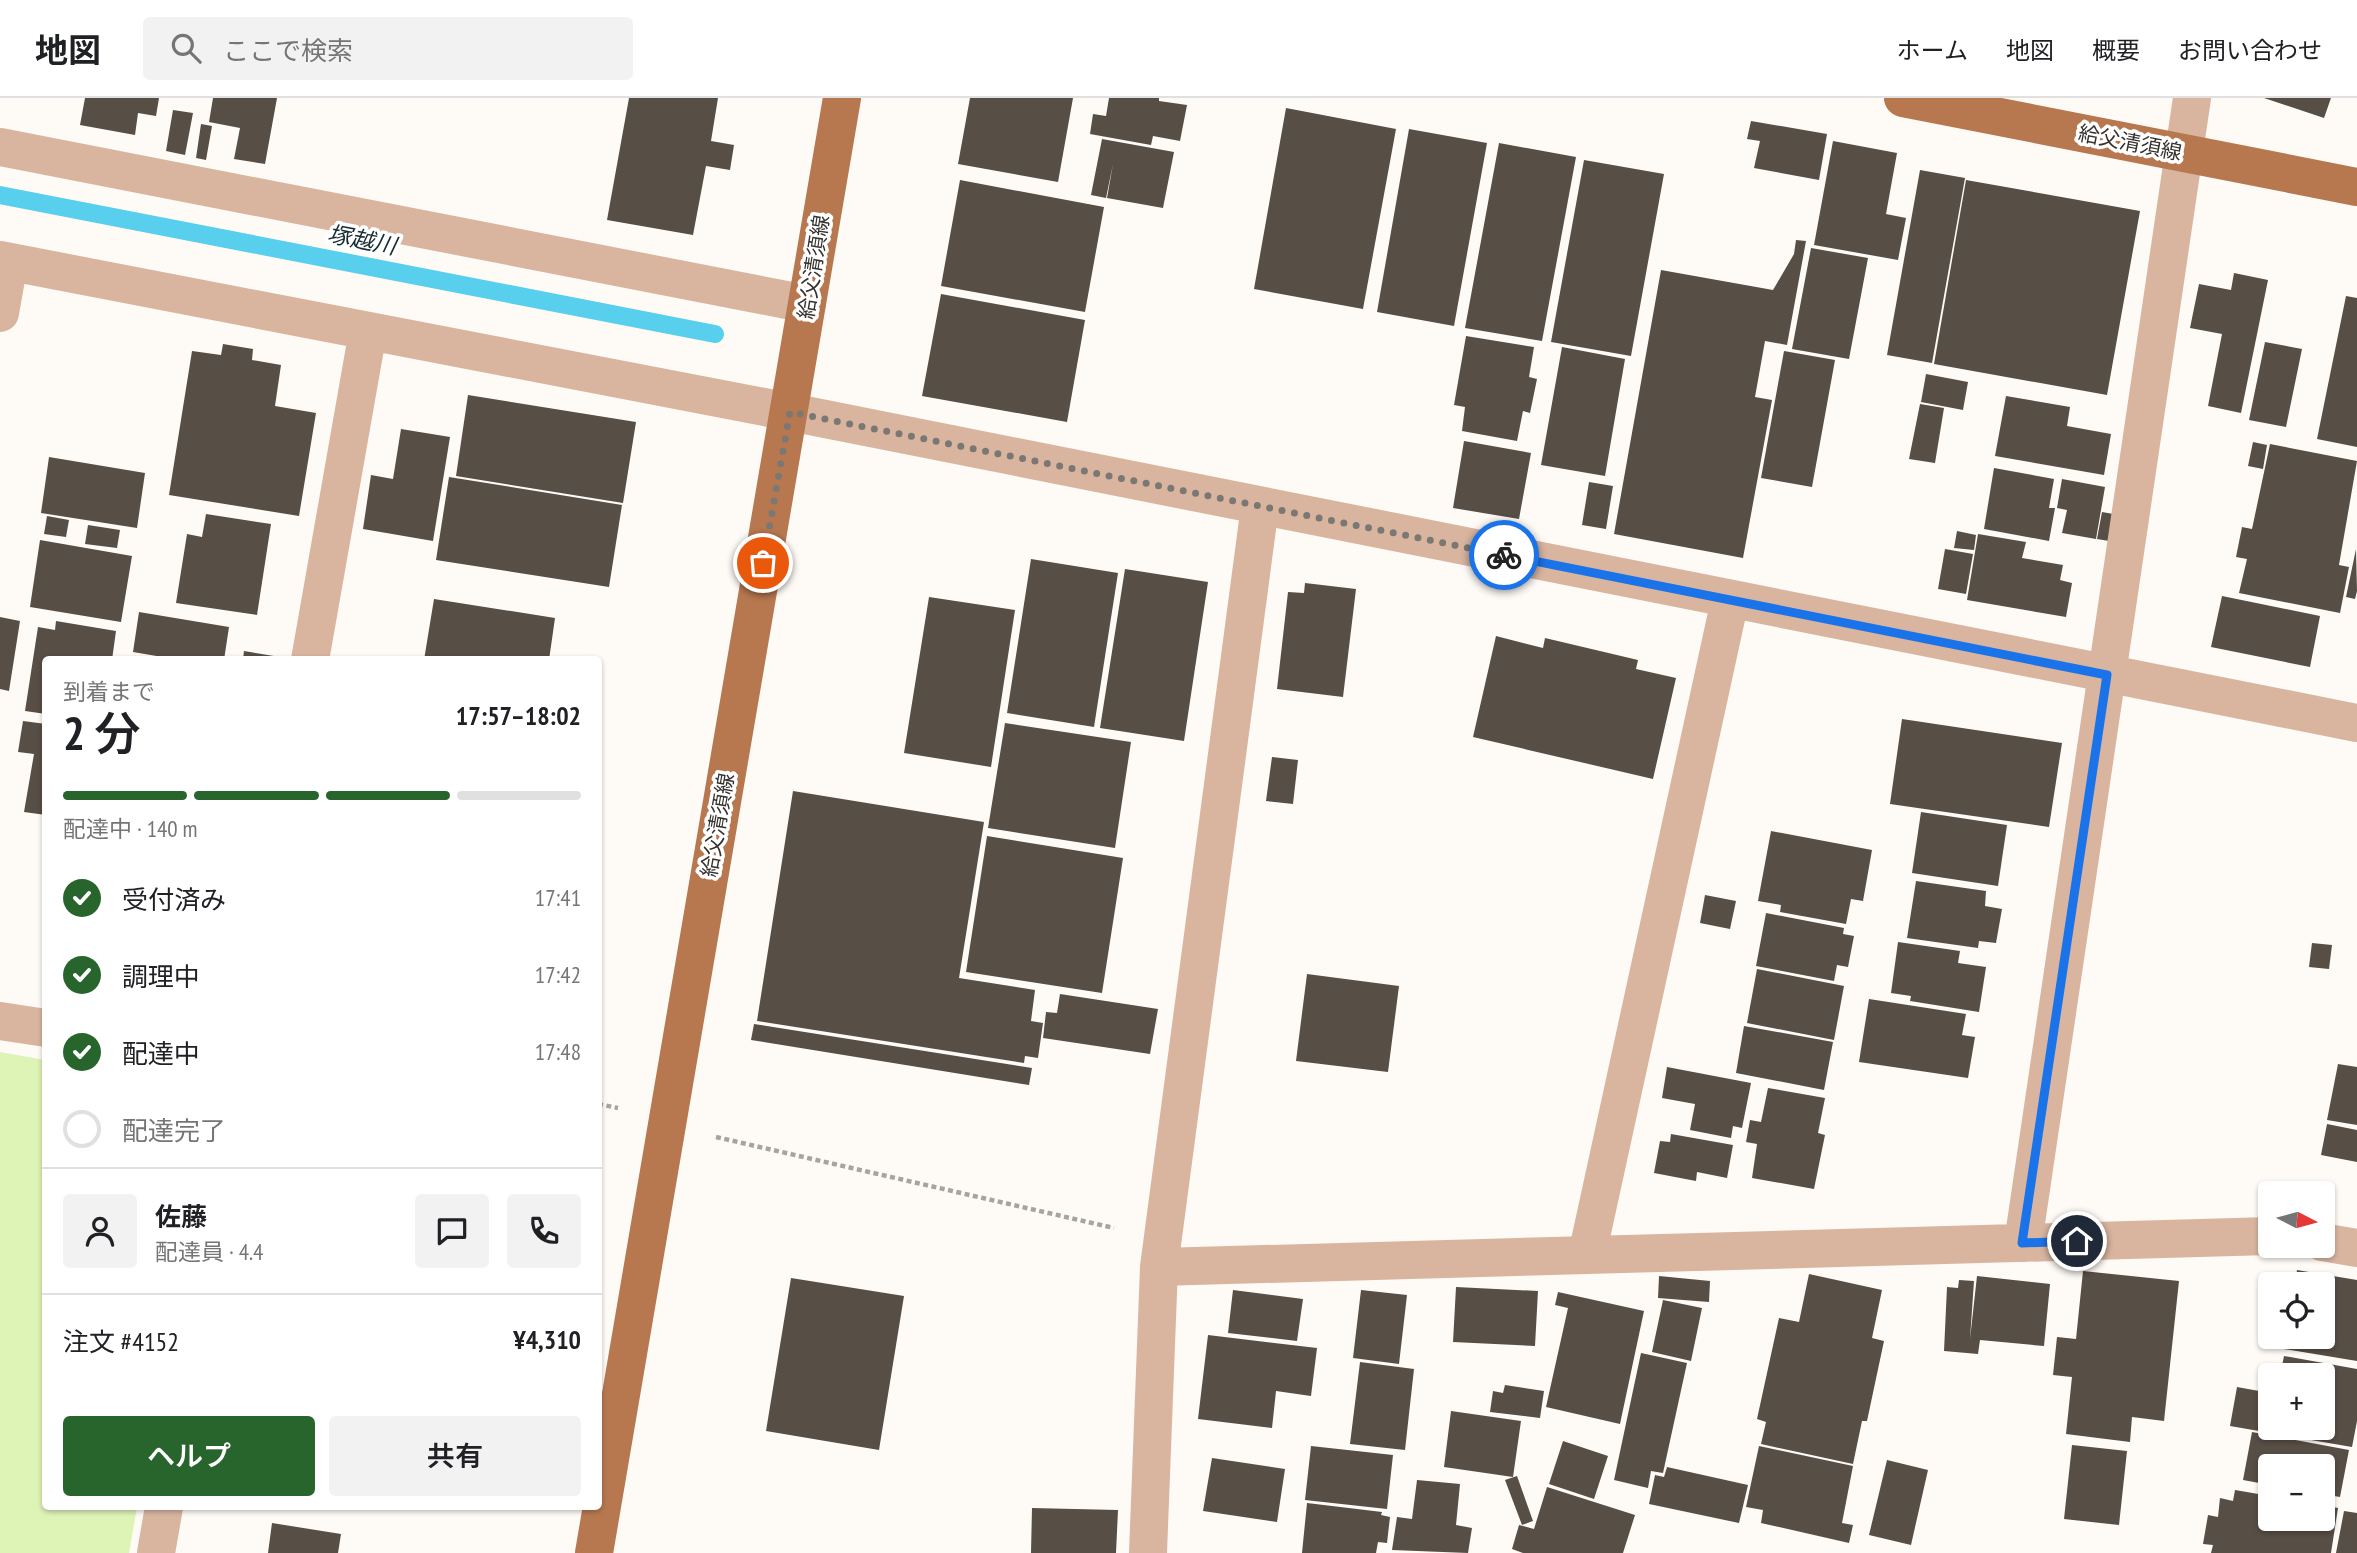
<!DOCTYPE html>
<html lang="ja">
<meta charset="utf-8">
<style>
:root{--surface:#fff;--page:#f2f2f2;--text:#202124;--muted:#757577;--line:#e0e0e0;--accent:#28652d}
body{margin:0;font-family:"PT Sans Narrow","Noto Sans JP",sans-serif;background:var(--page);color:var(--text);height:100vh;display:flex;flex-direction:column;font-size:26px;white-space:nowrap}
*{box-sizing:border-box;margin:0}
p{font-size:23px;color:var(--muted)}
.icon{flex:none;width:38px;height:38px;fill:none;stroke:currentColor;stroke-width:2;stroke-linecap:round;stroke-linejoin:round}
.map{position:relative;flex:1;overflow:hidden}
.sheet{position:absolute;left:42px;top:558px;width:560px;height:854px;display:flex;flex-direction:column;background:var(--surface);border-radius:7px;box-shadow:0 2px 5px #0004}
.sheet>*{flex:none}
.needle{width:46px;rotate:96deg}
.controls{position:absolute;left:2258px;top:1083px;display:grid;gap:14px}
.controls a{display:grid;place-items:center;width:77px;height:77px;border-radius:7px;background:var(--surface);box-shadow:0 2px 5px #0004;font-size:35px}
.pin{position:absolute;display:grid;place-items:center;width:60px;height:60px;color:#fff;margin:-30px;border:4px solid #fff;border-radius:50%;box-shadow:0 2px 7px #0007}
.courier{position:absolute;display:grid;place-items:center;width:70px;height:70px;margin:-35px;border:5px solid #1a73e8;border-radius:50%;background:#fff;color:#222;box-shadow:0 2px 9px #0007}
.headline em{font-style:normal;font-weight:600}
.headline div{display:flex;flex-direction:column-reverse}
.headline{display:flex;align-items:center;justify-content:space-between;height:119px;padding:0 21px}
h1{font-size:46px;font-weight:600;line-height:52px}
.bar{display:grid;grid-template-columns:repeat(4,1fr);gap:10px 7px;align-content:center;height:84px;padding:0 21px}
.bar i{height:9px;border-radius:5px;background:var(--line)}
.bar .current{background:var(--accent)}
.bar p{grid-column:span 4}
.line{display:flex;align-items:center;gap:18px;padding:0 21px;border-top:2px solid var(--line)}
.line div{flex:1}
.round{display:grid;place-items:center;flex:none;width:74px;height:74px;border-radius:7px;background:var(--page)}
ol{padding:0 21px;list-style:none}
li{display:flex;align-items:center;gap:21px;height:77px}
li p{margin-inline-start:auto}
li .icon{padding:7px;border-radius:50%;background:var(--accent);color:#fff;stroke-width:4}
li:last-child{color:var(--muted)}
li i{width:38px;height:38px;border:4px solid var(--line);border-radius:50%}
.button{display:flex;gap:14px;margin-top:auto;padding:14px 21px}
.button a{flex:1;height:80px;border-radius:7px;background:var(--accent);color:#fff;font-size:28px;font-weight:600;line-height:80px;text-align:center}
.button a+a{background:var(--page);color:var(--text)}
header{display:flex;align-items:center;gap:42px;box-sizing:border-box;height:98px;padding:0 35px;background:var(--surface);border-bottom:2px solid var(--line)}
header strong{font-size:33px}
nav{display:flex;gap:38px;margin-inline-start:auto;font-size:24px}
.search{width:490px;height:63px;background:var(--page);display:flex;align-items:center;gap:18px;box-sizing:border-box;padding:0 24px;border-radius:7px;color:var(--muted);font-size:26px}
.map>svg:first-child{display:block}
.green{fill:#def3b6}
.lines{fill:none;stroke-linecap:round;stroke-linejoin:round}
.stream{stroke:#58cfed;stroke-width:18}
.building{fill:#574e46}
.path{stroke:#a7a4a0;stroke-width:4.5;stroke-dasharray:5 3.5;stroke-linecap:butt}
.minor{stroke:#d9b5a0;stroke-width:38}
.major{stroke:#b77850;stroke-width:38}
.done{stroke:#7b7874;stroke-width:7;stroke-dasharray:0 12.6}
.route{stroke:#1a73e8;stroke-width:9}
.labels{text-anchor:middle;stroke-width:7;stroke-linejoin:round;paint-order:stroke}
.street-label{font-size:21px;fill:#35322e;stroke:#fff}
.water-label{font-size:23px;font-style:italic;fill:#182d33;stroke:#fff}
</style>
<header>
<strong>地図</strong>
<div class="search"><svg class="icon" aria-label="search" viewBox="0 0 24 24"><circle cx="10" cy="10" r="6"/><path d="M15 15l6 6"/></svg>ここで検索</div>
<nav><a>ホーム</a><a>地図</a><a>概要</a><a>お問い合わせ</a></nav>
</header>
<div class="map">
<svg width="2357" height="1455" viewBox="0 0 2357 1455">
<rect width="100%" height="100%" fill="#fefbf7"/>
<path class="green" d="M0 954 45 962 46 1409H137L129 1455H0Z"/>
<g class="lines">
<path class="stream" d="M0 97 715 236"/>
</g>
<path class="building" d="M85 0H159L156 18 138 15 135 37 80 27Z
M213 0H277L265 66 234 61 240 30 209 24Z
M629 0H718L711 43 734 47 730 72 706 68 693 137 607 122Z
M970 0H1073L1058 84 958 66Z
M1109 0H1159V3L1187 7 1180 43 1153 38 1151 47 1090 36 1093 16 1106 18Z
M2264 0H2331L2324 20Z
M1286 10 1396 31 1363 211 1254 191Z
M173 12 193 15 185 57 166 53Z
M1751 23 1827 36 1819 82 1754 70 1760 43 1747 41Z
M201 26 212 28 206 62 196 60Z
M1409 31 1487 45 1454 228 1377 214Z
M1102 41 1174 54 1163 110 1107 100 1113 66 1106 100 1091 97Z
M1833 43 1897 55 1886 116 1906 120 1898 162 1814 147Z
M1499 45 1576 59 1542 243 1465 230Z
M1584 62 1664 76 1631 258 1551 244Z
M1920 72 1965 80 1932 265 1887 257Z
M960 82 1104 109 1085 214 941 188Z
M1966 82 2140 113 2107 297 1934 266Z
M1796 142 1806 143 1787 247 1765 243 1755 299 1772 302 1743 460 1614 436 1661 172 1773 192 1794 156Z
M1811 150 1868 160 1849 261 1792 251Z
M2234 175 2268 182 2241 315 2208 308 2222 236 2190 230 2199 186 2231 192Z
M941 196 1085 222 1067 324 922 298Z
M2346 198 2357 200V349L2317 341Z
M1466 238 1534 249 1529 279 1537 281 1530 315 1523 313 1517 343 1462 333 1465 309 1454 307Z
M2265 244 2302 251 2286 329 2249 322Z
M223 246 253 251 252 262 281 267 275 308 316 315 299 418 169 397 192 253 221 257Z
M1562 249 1625 261 1605 378 1541 367Z
M1784 253 1835 262 1812 389 1761 380Z
M1926 276 1968 284 1963 312 1921 304Z
M468 297 636 324 623 405 456 378Z
M2006 298 2070 309 2067 328 2111 336 2104 377 1995 358Z
M1920 306 1944 310 1935 365 1909 361Z
M401 331 450 339 433 443 363 431 371 377 393 381Z
M1464 343 1531 355 1519 421 1453 410Z
M2253 344 2267 347 2263 371 2248 368Z
M2270 346 2357 363 2339 467 2349 469 2340 515 2239 495 2247 461 2236 459 2242 429 2252 431Z
M49 359 145 375 137 430 41 415Z
M1994 370 2054 381 2049 410H2055L2049 443 1984 431Z
M449 379 622 407 609 489 436 462Z
M2062 381 2105 389 2096 441 2062 435 2067 412 2057 410Z
M1589 384 1613 388 1606 431 1582 427Z
M2102 414 2119 417 2115 444 2097 441Z
M206 416 271 426 257 517 176 505 187 436 202 439Z
M47 418 69 422 66 439 44 436Z
M88 427 120 432 117 450 85 446Z
M1957 433 1976 437 1974 452 1954 450Z
M1978 436 2026 444 2022 460 2063 467 2060 482 2072 485 2066 519 1967 502Z
M40 442 132 458 121 524 30 509Z
M1945 451 1973 456 1966 496 1938 491Z
M2356 451 2357 493 2355 501 2346 499Z
M1031 461 1118 475 1094 629 1007 615Z
M1125 471 1208 484 1184 643 1100 630Z
M1305 485 1356 491 1343 599 1277 591 1288 494 1304 495Z
M2222 498 2320 518 2310 569 2211 549Z
M929 499 1015 512 991 669 904 655Z
M434 501 555 520 549 562H424Z
M139 514 229 529 224 562H180L133 554Z
M0 519 20 523 9 593 0 591Z
M56 523 116 533 112 562H46V616L25 613 38 529 55 532Z
M1496 538 1543 550 1545 540 1638 562 1636 571 1676 580 1653 681 1473 639Z
M244 553 286 560V562H243Z
M1902 621 2062 645 2049 729 1890 706Z
M23 623 46 626V717L24 714 34 656 18 654Z
M1005 625 1131 644 1115 750 988 730Z
M1272 659 1298 662 1293 706 1266 703Z
M793 693 984 724 959 880 1035 892 1031 923 1043 925 1038 960 1025 958 1024 965 757 923Z
M1921 714 2007 727 1998 788 1912 775Z
M1771 733 1872 752 1863 803 1851 801 1846 826 1780 814 1781 807 1758 803Z
M987 738 1123 760 1102 895 966 874Z
M1916 783 1986 793 1985 808 2002 811 1996 845 1979 843 1978 850 1907 840Z
M1705 797 1736 803 1730 831 1700 825Z
M1766 815 1844 830 1843 836 1854 838 1848 869 1837 867 1834 883 1756 868Z
M1898 844 1960 853 1958 865 1986 869 1979 914 1910 903 1911 898 1891 895Z
M2312 845 2332 847 2329 871 2309 869Z
M1757 871 1844 888 1834 942 1747 925Z
M1307 876 1399 888 1388 974 1296 963Z
M1060 896 1158 911 1150 956 1043 940 1046 914 1057 915Z
M1869 901 1966 916 1962 937 1975 939 1968 980 1859 964Z
M754 926 1032 970 1029 987 751 942Z
M1744 928 1833 944 1824 992 1736 975Z
M2338 966 2357 969V1027L2327 1022Z
M1667 969 1751 985 1742 1030 1733 1028 1731 1040 1690 1032 1695 1006 1662 1000Z
M1768 990 1825 1000 1818 1035 1825 1037 1814 1091 1752 1080 1757 1046 1746 1044 1750 1022 1761 1024Z
M2327 1026 2357 1032V1064L2321 1057Z
M1671 1036 1733 1047 1727 1080 1697 1074 1696 1083 1654 1075 1660 1043 1670 1044Z
M2297 1172 2357 1182V1263L2284 1251 2286 1239H2322V1186H2295Z
M2083 1173 2179 1183 2164 1323 2132 1319 2130 1344 2066 1336 2072 1279 2053 1277 2057 1239 2076 1241Z
M1809 1176 1882 1192 1872 1240 1884 1243 1867 1323H1862L1853 1366 1761 1346 1766 1324 1757 1321 1779 1220 1799 1224Z
M1659 1178 1710 1183 1709 1204 1658 1200Z
M1977 1178 2050 1186 2044 1248 1980 1242 1978 1256 1944 1253 1947 1189 1958 1190 1959 1182 1974 1183 1970 1241Z
M791 1180 904 1198 879 1352 766 1333Z
M1456 1189 1538 1193 1535 1248 1453 1244Z
M1233 1192 1303 1201 1297 1243 1228 1235Z
M1361 1192 1407 1197 1399 1266 1353 1260Z
M1558 1194 1644 1213 1620 1326 1546 1309 1568 1210 1555 1207Z
M1663 1202 1702 1210 1691 1263 1652 1254Z
M1208 1237 1317 1250 1311 1298 1276 1293 1272 1330 1198 1321Z
M1641 1255 1687 1265 1663 1375 1651 1373 1648 1390 1614 1382Z
M2284 1258 2357 1271V1323L2352 1349 2230 1328 2237 1289 2270 1295V1330H2322V1278H2280Z
M1360 1264 1414 1271 1405 1352 1350 1346Z
M1505 1287 1544 1293 1540 1320 1490 1314 1493 1293 1503 1295Z
M1451 1313 1521 1323 1513 1379 1444 1369Z
M2252 1334 2349 1352 2340 1399 2322 1396V1368H2270V1387L2243 1382Z
M1563 1343 1608 1358 1594 1401 1549 1386Z
M2072 1347 2127 1353 2119 1427 2064 1421Z
M1311 1348 1393 1357 1387 1411 1305 1402Z
M1759 1348 1853 1368 1842 1425 1853 1427 1849 1445 1761 1425 1763 1412 1746 1409Z
M1212 1360 1285 1371 1277 1424 1203 1413Z
M1887 1362 1928 1372 1911 1447 1869 1437Z
M1667 1369 1748 1387 1739 1425 1649 1406 1655 1377 1664 1379Z
M1517 1378 1533 1423 1522 1427 1505 1382Z
M1417 1382 1460 1386 1456 1427 1472 1430 1468 1455 1392 1452 1397 1419 1412 1421Z
M1547 1389 1635 1417 1623 1455H1523L1512 1451 1519 1427 1534 1431Z
M2235 1392 2270 1398V1421H2322V1407L2338 1410 2331 1455H2211L2213 1447 2203 1446 2208 1417 2218 1419 2220 1400 2233 1403Z
M1307 1405 1382 1414 1381 1417 1390 1419 1387 1445 1378 1444 1376 1455H1302Z
M1032 1410 1118 1412 1116 1455H1031Z
M2344 1413 2357 1415V1455H2336Z
M272 1425 341 1436 338 1455H268Z"/>
<g class="lines">
<path class="path" d="M598 1006 618 1010
M716 1039 1114 1130"/>
<path class="minor" d="M0 49 807 206
M0 162 790 314 2357 625
M0 215 9 164
M310 562 368 233
M0 923 46 930
M2322 1144 2357 1150
M2023 1145 2192 0
M1587 1157 1730 502
M1159 1169 2270 1138
M156 1455 164 1409
M1148 1455 1159 1169 1260 408"/>
<path class="major" d="M1903 0 2357 89
M594 1455 842 0"/>
</g>
<g class="lines">
<path class="done" d="M763 465 790 314 1504 457"/>
<path class="route" d="M1504 457 2107 577 2022 1145 2077 1143"/>
</g>
<g class="labels">
<g class="street-label">
<text transform="translate(2130 45) rotate(11)" y="7">給父清須線</text>
<text transform="translate(814 169) rotate(-81)" y="7">給父清須線</text>
<text transform="translate(718 727) rotate(-80)" y="7">給父清須線</text>
</g>
<g class="water-label">
<text transform="translate(362 142) rotate(11)" y="8">塚越川</text>
</g>
</g>
</svg>
<div class="controls">
<a><svg class="needle" viewBox="-14 -14 28 28"><path d="M0-13l5 13h-10z" fill="#e53935"/><path d="M0 13l5-13h-10z" fill="#757577"/></svg></a>
<a><svg class="icon" aria-label="locate" viewBox="0 0 24 24"><circle cx="12" cy="12" r="6"/><path d="M12 2v4M12 18v4M2 12h4M18 12h4"/></svg></a>
<a>+</a>
<a>−</a>
</div>
<div class="pin" style="left:763px;top:465px;background:#ea580c"><svg class="icon" aria-label="bag" viewBox="0 0 24 24"><path d="M5 8h14l-1 12H6zM9 8a3 3 0 0 1 6 0"/></svg></div>
<div class="pin" style="left:2077px;top:1143px;background:#1f2937"><svg class="icon" aria-label="home" viewBox="0 0 24 24"><path d="M3 11l9-7 9 7M6 9v11h12V9"/></svg></div>
<div class="courier" style="left:1504px;top:457px"><svg class="icon" aria-label="bike" viewBox="0 0 24 24"><circle cx="6" cy="16" r="4"/><circle cx="18" cy="16" r="4"/><path d="M6 16l4-8h5l3 8M10 8l3 8H6M13 5h3"/></svg></div>
<section class="sheet">
<div class="headline"><div><h1>2 分</h1><p>到着まで</p></div><em>17:57–18:02</em></div>
<div class="bar"><i class="current"></i><i class="current"></i><i class="current"></i><i></i><p>配達中 · 140 m</p></div>
<ol>
<li><svg class="icon" aria-label="check" viewBox="0 0 24 24"><path d="M5 12l5 5 9-10"/></svg>受付済み<p>17:41</p></li>
<li><svg class="icon" aria-label="check" viewBox="0 0 24 24"><path d="M5 12l5 5 9-10"/></svg>調理中<p>17:42</p></li>
<li><svg class="icon" aria-label="check" viewBox="0 0 24 24"><path d="M5 12l5 5 9-10"/></svg>配達中<p>17:48</p></li>
<li><i></i>配達完了</li>
</ol>
<div class="line" style="height:126px"><a class="round"><svg class="icon" aria-label="person" viewBox="0 0 24 24"><circle cx="12" cy="8" r="4"/><path d="M4 21q1-7 8-7t8 7"/></svg></a><div><b>佐藤</b><p>配達員 · 4.4</p></div><a class="round"><svg class="icon" aria-label="chat" viewBox="0 0 24 24"><path d="M4 5h16v11H9l-5 4z"/></svg></a><a class="round"><svg class="icon" aria-label="phone" viewBox="0 0 24 24"><path d="M5 4h4l2 5-3 2q2 4 5 5l2-3 5 2v4C11 20 4 13 5 4z"/></svg></a></div>
<div class="line" style="height:91px"><div>注文 #4152</div><b>¥4,310</b></div>
<div class="button"><a>ヘルプ</a><a>共有</a></div>
</section>
</div>
